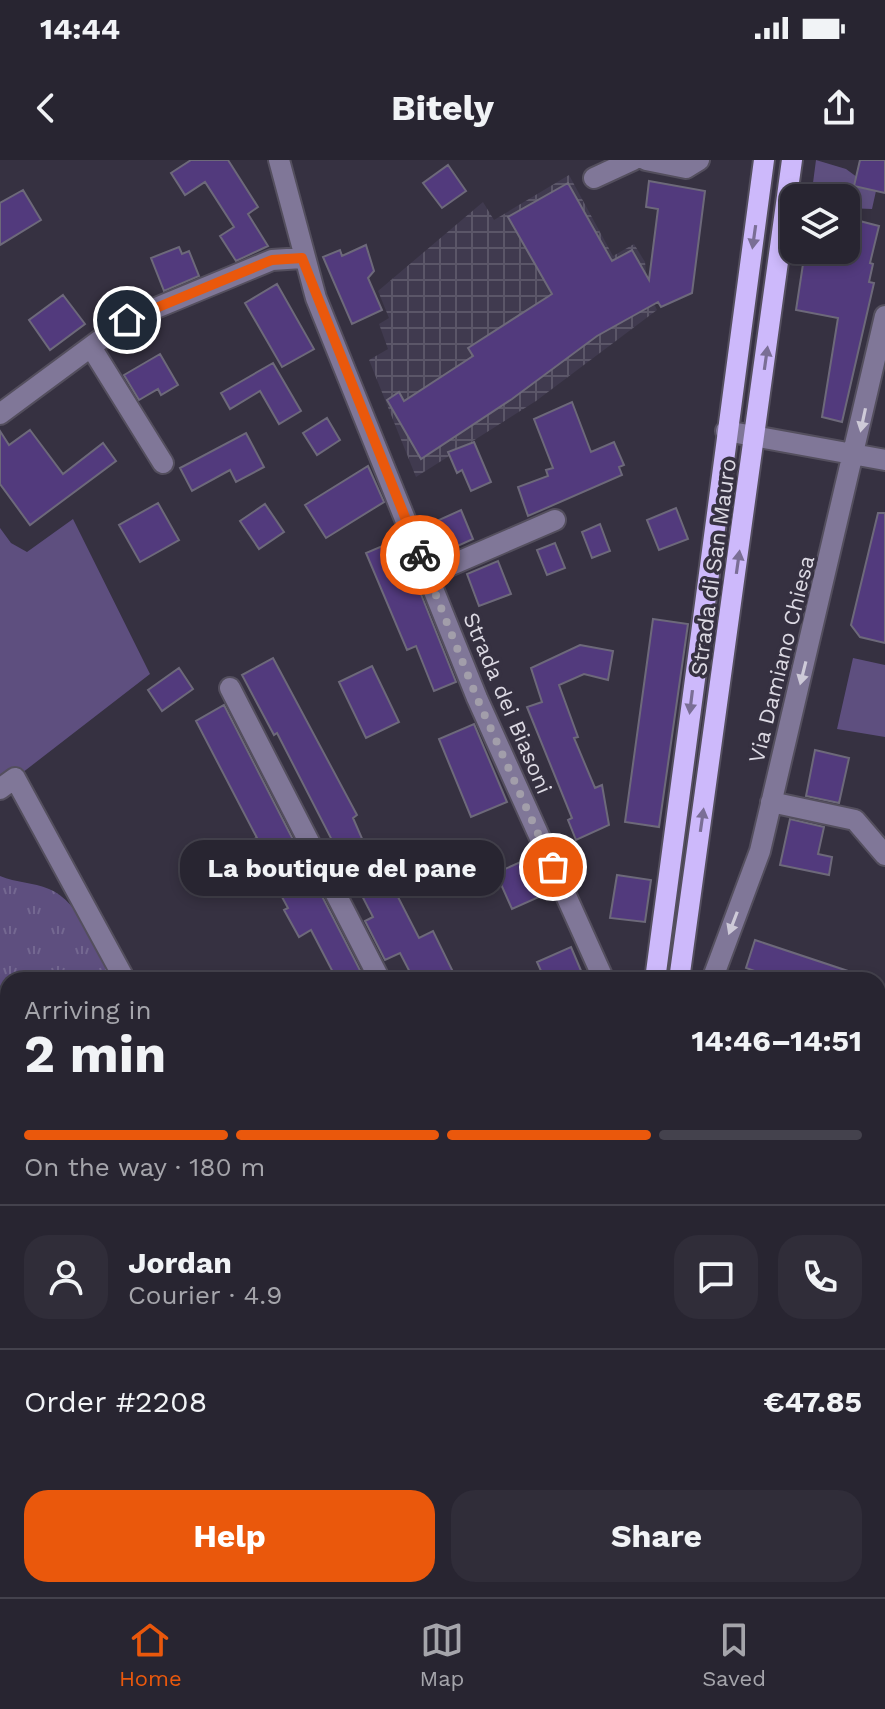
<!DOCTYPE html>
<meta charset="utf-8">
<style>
:root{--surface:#282531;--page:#302d39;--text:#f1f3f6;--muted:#a5a5ab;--line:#44424d;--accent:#ea580c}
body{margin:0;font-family:"Work Sans",sans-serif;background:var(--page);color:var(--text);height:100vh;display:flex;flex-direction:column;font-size:30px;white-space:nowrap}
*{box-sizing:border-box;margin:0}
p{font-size:26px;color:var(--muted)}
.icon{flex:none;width:44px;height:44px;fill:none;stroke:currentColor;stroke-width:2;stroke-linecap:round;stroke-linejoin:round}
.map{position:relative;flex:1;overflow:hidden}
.sheet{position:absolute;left:0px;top:812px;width:886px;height:626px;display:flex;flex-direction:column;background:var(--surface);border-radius:24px 24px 0 0;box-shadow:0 4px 12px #0003,0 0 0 2px var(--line)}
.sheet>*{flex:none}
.tools{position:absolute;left:780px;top:24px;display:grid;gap:16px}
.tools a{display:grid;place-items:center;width:80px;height:80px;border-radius:16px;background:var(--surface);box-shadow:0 4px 12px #0003,0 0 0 2px var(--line);font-size:40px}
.pin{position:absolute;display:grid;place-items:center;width:68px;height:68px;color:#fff;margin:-34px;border:4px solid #fff;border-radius:50%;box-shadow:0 2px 8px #0007}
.courier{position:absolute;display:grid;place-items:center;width:80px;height:80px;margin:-40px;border:6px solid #ea580c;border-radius:50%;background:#fff;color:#222;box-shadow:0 2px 10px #0007}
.bubble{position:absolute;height:56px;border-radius:24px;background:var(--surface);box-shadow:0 4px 12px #0003,0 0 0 2px var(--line);font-size:26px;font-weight:700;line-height:56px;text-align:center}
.summary em{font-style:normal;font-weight:700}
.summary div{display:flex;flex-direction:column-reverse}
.summary{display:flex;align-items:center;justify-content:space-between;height:136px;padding:0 24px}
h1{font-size:52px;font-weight:700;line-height:60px}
.bar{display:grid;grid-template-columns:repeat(4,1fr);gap:12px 8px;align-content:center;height:96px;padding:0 24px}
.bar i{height:10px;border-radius:6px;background:var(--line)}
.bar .on{background:var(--accent)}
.bar p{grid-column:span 4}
.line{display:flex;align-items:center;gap:20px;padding:0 24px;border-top:2px solid var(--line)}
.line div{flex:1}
.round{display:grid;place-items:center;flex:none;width:84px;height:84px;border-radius:24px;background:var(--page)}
.button{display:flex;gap:16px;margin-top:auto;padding:16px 24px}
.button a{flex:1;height:92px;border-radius:24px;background:var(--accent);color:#fff;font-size:32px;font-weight:700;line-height:92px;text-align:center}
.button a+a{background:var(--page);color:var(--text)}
.status{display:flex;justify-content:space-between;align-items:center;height:56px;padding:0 40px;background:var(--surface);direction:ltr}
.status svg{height:22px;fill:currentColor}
header{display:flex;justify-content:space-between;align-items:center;height:104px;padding:0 24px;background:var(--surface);font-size:36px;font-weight:700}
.tab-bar{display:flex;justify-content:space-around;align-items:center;height:112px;border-top:2px solid var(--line);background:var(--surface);font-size:22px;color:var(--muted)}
.tab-bar a{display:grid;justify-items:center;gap:4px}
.tab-bar .on{color:var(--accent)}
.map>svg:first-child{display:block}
.industrial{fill:url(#industrial-grid)}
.green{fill:#5e4f7f}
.park{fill:url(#park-tufts)}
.building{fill:#523a7d;stroke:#6d697a;stroke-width:2}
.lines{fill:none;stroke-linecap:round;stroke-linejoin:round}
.minor-casing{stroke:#544f5e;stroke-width:24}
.major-casing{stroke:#544f5e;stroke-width:24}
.minor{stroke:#807798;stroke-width:20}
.major{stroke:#cdb9fb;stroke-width:20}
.oneway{fill:#7a6e95}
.oneway2{fill:#cecad8}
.done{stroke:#a29eaa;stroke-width:8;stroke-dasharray:0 14.4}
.route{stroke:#ea580c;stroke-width:10}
.labels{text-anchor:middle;stroke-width:7;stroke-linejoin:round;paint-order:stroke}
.street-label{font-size:22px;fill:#dcd9e3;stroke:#363141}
</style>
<div class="status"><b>14:44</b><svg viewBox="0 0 49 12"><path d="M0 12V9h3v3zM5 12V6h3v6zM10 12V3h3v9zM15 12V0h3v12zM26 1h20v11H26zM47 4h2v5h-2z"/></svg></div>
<header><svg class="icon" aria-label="back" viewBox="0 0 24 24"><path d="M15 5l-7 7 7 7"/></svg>Bitely<svg class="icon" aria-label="share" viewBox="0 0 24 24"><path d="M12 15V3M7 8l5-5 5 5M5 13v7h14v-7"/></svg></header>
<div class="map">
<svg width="885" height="1437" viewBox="0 0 885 1437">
<defs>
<pattern id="industrial-grid" width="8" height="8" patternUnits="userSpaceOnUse" patternTransform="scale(2)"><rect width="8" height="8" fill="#403a4f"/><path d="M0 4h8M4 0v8" fill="none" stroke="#5b5668"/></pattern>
<pattern id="park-tufts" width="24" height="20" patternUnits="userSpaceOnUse" patternTransform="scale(2)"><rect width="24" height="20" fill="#5e4f7f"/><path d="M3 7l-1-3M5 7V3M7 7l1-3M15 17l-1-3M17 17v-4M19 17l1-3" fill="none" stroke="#746891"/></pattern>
</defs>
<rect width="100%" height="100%" fill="#363141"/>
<path class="industrial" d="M569 15 613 96 634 84 645 102 648 130 657 150 536 241 416 317 369 200 388 189 379 164 389 158 378 131 483 42 494 60Z"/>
<path class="green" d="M816 0 846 9 876 31 872 49 846 48V38H811Z
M73 359 150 514 0 630V368L11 383 27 392Z
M853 498 885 505V577L837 569Z
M878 1367 885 1370V1437H820L812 1430H878Z"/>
<path class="park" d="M0 716C16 723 33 722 49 729 81 742 97 791 112 820H8V928L0 921Z"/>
<path class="building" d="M191 0H228L258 47 248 54 268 86 236 101 220 76 234 67 205 22 185 35 171 13Z
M860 0H885V33L854 26Z
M448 5 466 31 442 48 423 23Z
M649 21 705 31 692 133 661 147 658 142 597 176 512 239 421 299 387 240 399 232 404 241 473 196 468 188 552 134 508 57 568 23 612 101 632 90 649 120 658 49 646 47Z
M23 30 41 60 0 85V43Z
M852 59 879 66 870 103 873 104 869 122 874 123 842 262 822 257 838 158 796 150 805 91 846 98Z
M366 85 374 111 368 118 382 150 352 164 323 97 340 90 342 96Z
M179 87 182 94 189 91 199 116 164 131 151 98Z
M277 124 314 189 282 207 245 143Z
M63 135 85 164 50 190 29 160Z
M160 194 178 225 161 235 158 229 139 240 124 215Z
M273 203 301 251 279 264 260 231 230 249 221 233Z
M572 242 591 292 614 282 624 305 619 307 622 315 528 356 518 327 548 316 546 310 553 308 534 259Z
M327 258 340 280 317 295 303 273Z
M30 270 63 314 103 283 116 301 30 365 0 324V271L9 285Z
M246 273 264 307 236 322 230 310 192 331 180 308Z
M474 282 491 322 471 331 462 310 457 313 448 292Z
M368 306 384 342 326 378 305 345Z
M158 343 179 380 140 402 119 365Z
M265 344 284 372 259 389 240 361Z
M676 348 688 379 659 390 647 360Z
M461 350 473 379 451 389 439 360Z
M878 353H885V483L860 477 851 465Z
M600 364 610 391 592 398 582 372Z
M399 379 456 522 434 531 416 486 407 490 366 393Z
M555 383 565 408 547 415 537 390Z
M498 401 511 434 479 446 467 414Z
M653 459 688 464 659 667 625 662Z
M580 485 613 491 608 520 584 514 559 525 578 577 574 578 595 628 602 625 609 665 576 680 568 660 572 658 527 547 542 542 531 508Z
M273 498 357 655 353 658 370 697 376 694 419 778 433 771 457 820H414L400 793 385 800 365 761 373 757 342 697 333 701 327 688 334 684 277 573 274 575 242 515Z
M372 506 399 562 366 578 339 522Z
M179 508 193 529 162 551 148 530Z
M224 545 365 820H337L311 770 299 777 284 750 288 748 268 711 271 710 254 679 257 678 196 561Z
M474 564 507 642 471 657 439 579Z
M815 590 849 598 839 643 806 636Z
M790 659 824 667 818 694 832 697 829 715 780 705Z
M534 696 550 732 512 749 496 713Z
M617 715 651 720 645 762 610 758Z
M755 780 866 817 865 820H780L746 808Z
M571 787 585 820H545L537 802Z"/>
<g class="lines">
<defs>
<path id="minor" d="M279 0 316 138 477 538 604 820
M646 0 686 8 699 0
M594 18 633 0
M91 187 163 303
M0 254 127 160 272 100 302 98
M726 271 885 300
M428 415 555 360
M230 528 380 820
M0 629 15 618 125 820
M771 642 855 660 885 695
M712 820 760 691 885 156
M878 1037 885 1035
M0 1042 8 1049
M0 1285 8 1274
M878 1331 885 1334
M878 1354 885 1356
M472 1437 476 1430"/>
<path id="major" d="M655 820 764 0
M679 820 792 0
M566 1437 567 1430
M595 1437 596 1430"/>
</defs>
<use href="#minor" class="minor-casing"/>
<use href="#major" class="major-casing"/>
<use href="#minor" class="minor"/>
<use href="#major" class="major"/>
</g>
<defs><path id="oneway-solid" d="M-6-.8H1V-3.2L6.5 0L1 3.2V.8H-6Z" transform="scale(2)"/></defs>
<g class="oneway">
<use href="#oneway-solid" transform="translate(754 77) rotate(98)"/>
<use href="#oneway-solid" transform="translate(766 198) rotate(-82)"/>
<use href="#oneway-solid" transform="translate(738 402) rotate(-82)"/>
<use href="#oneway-solid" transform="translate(691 542) rotate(97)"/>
<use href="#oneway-solid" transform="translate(702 660) rotate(-82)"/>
</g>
<g class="oneway2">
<use href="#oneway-solid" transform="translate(863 260) rotate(102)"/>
<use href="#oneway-solid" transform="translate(803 513) rotate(104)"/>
<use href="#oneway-solid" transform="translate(733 763) rotate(111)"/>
</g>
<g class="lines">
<path class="done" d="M420 395 477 538 553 707"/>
<path class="route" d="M127 160 272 100 302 98 420 395"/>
</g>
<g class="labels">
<g class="street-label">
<text transform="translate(713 407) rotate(-82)" y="8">Strada di San Mauro</text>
<text transform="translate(781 499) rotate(-76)" y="8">Via Damiano Chiesa</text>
<text transform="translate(508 543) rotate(67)" y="8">Strada dei Biasoni</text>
</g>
</g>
</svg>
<div class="tools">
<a><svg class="icon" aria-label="layers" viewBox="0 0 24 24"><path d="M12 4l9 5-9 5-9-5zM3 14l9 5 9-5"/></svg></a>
</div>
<div class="pin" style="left:553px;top:707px;background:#ea580c"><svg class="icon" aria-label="bag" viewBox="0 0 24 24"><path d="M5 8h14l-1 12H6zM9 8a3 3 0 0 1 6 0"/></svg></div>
<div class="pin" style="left:127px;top:160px;background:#1f2937"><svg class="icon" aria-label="home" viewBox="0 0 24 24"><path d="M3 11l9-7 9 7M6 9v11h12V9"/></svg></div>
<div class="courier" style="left:420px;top:395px"><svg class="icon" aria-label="bike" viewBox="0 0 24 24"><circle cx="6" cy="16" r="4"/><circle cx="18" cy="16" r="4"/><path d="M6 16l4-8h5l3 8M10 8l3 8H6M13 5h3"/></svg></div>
<div class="bubble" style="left:180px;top:680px;width:324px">La boutique del pane</div>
<section class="sheet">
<div class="summary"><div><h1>2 min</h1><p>Arriving in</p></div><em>14:46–14:51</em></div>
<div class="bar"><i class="on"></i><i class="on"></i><i class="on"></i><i></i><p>On the way · 180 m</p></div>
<div class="line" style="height:144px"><a class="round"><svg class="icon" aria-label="person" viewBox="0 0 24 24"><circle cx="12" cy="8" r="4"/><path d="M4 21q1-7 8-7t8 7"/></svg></a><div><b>Jordan</b><p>Courier · 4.9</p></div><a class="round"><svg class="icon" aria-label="chat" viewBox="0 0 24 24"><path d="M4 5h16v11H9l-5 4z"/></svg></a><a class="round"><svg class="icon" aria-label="phone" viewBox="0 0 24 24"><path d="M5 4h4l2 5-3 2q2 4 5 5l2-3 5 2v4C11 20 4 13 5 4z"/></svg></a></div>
<div class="line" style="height:104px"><div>Order #2208</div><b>€47.85</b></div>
<div class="button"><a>Help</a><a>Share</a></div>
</section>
</div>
<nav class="tab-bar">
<a class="on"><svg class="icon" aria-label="home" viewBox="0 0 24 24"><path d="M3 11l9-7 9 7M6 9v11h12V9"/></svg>Home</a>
<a><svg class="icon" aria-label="map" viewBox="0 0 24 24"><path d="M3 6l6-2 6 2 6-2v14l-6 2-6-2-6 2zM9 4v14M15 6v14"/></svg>Map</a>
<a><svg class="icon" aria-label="saved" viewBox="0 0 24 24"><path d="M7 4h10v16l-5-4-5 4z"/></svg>Saved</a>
</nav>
